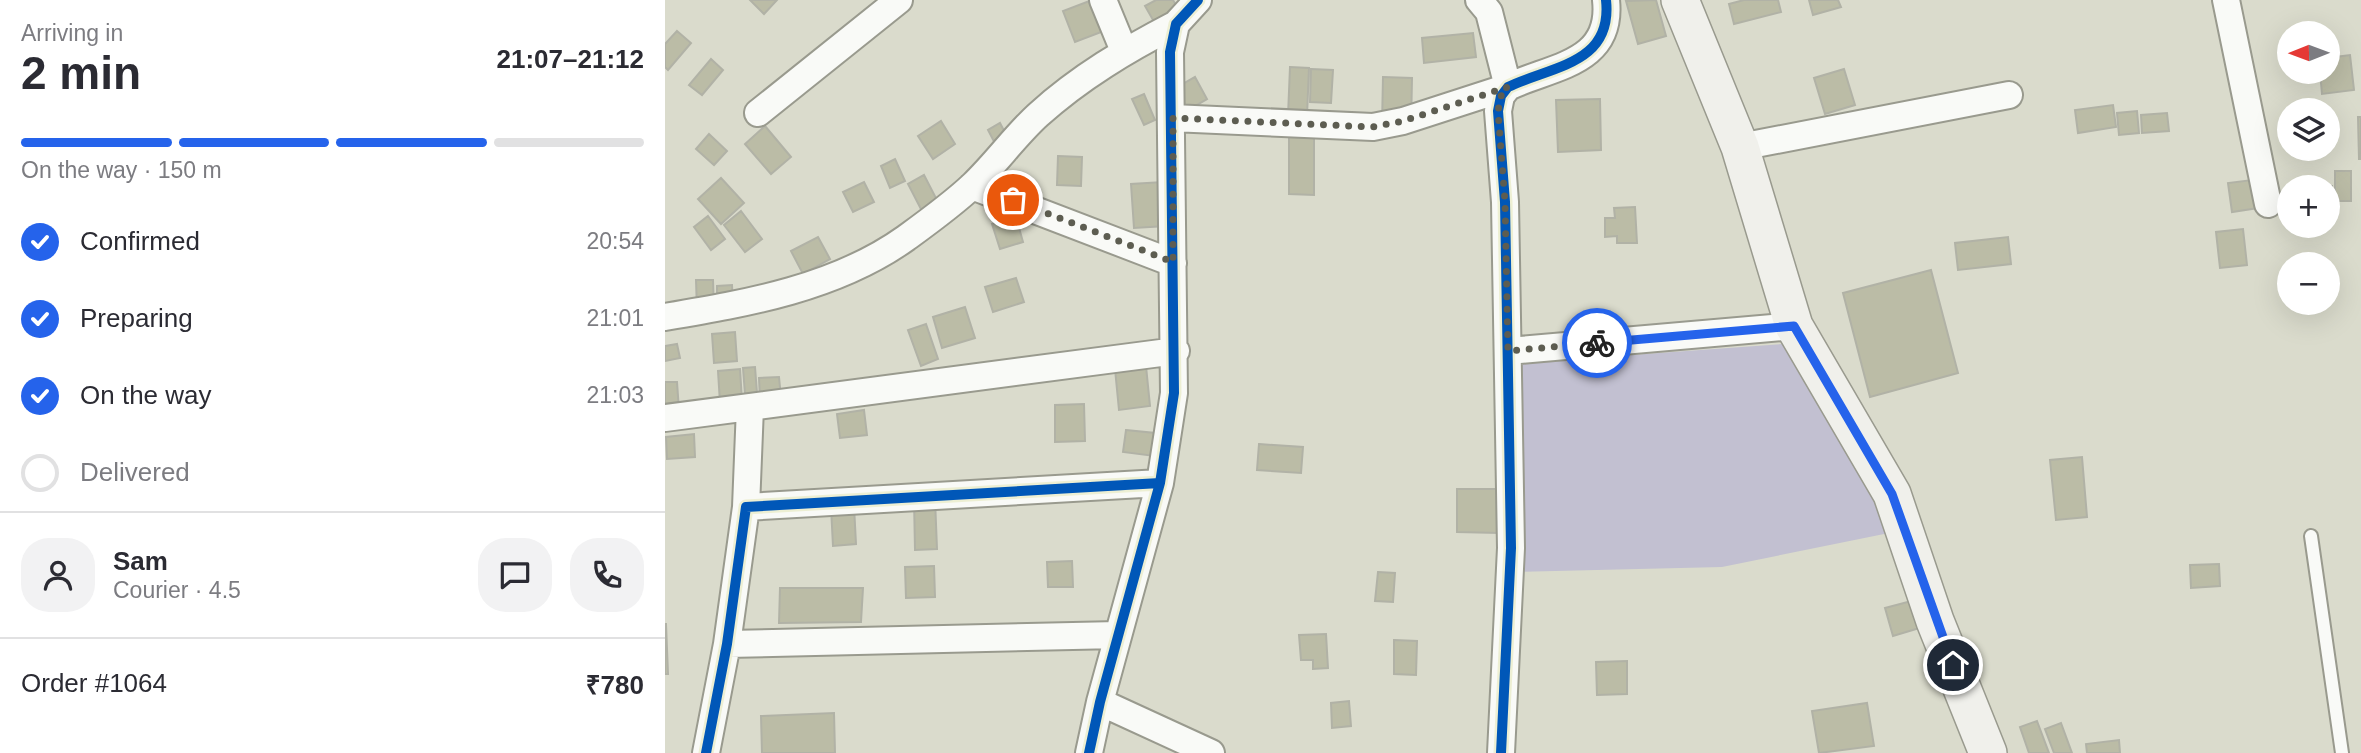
<!DOCTYPE html>
<meta charset="utf-8">
<style>
:root{--surface:#fff;--page:#f2f2f3;--text:#2b2b33;--muted:#7c7c81;--line:#e1e1e2;--accent:#2563eb}
body{margin:0;font-family:Helvetica,sans-serif;background:var(--page);color:var(--text);height:100vh;display:flex;flex-direction:column;font-size:26px;white-space:nowrap}
*{box-sizing:border-box;margin:0}
p{font-size:23px;color:var(--muted)}
.icon{flex:none;width:38px;height:38px;fill:none;stroke:currentColor;stroke-width:2;stroke-linecap:round;stroke-linejoin:round}
.map{position:relative;flex:1;overflow:hidden}
.side{display:flex;flex-direction:column;background:var(--surface);width:665px}
.side>*{flex:none}
.needle{width:46px;rotate:269deg}
.buttons{position:absolute;left:1612px;top:21px;display:grid;gap:14px}
.buttons a{display:grid;place-items:center;width:63px;height:63px;border-radius:50%;background:var(--surface);box-shadow:0 7px 28px #0002;font-size:35px}
.pin{position:absolute;display:grid;place-items:center;width:60px;height:60px;color:#fff;margin:-30px;border:4px solid #fff;border-radius:50%;box-shadow:0 2px 7px #0007}
.courier{position:absolute;display:grid;place-items:center;width:70px;height:70px;margin:-35px;border:5px solid #2563eb;border-radius:50%;background:#fff;color:#222;box-shadow:0 2px 9px #0007}
.summary em{font-style:normal;font-weight:700}
.summary div{display:flex;flex-direction:column-reverse}
.summary{display:flex;align-items:center;justify-content:space-between;height:119px;padding:0 21px}
h1{font-size:46px;font-weight:700;line-height:52px}
.bar{display:grid;grid-template-columns:repeat(4,1fr);gap:10px 7px;align-content:center;height:84px;padding:0 21px}
.bar i{height:9px;border-radius:5px;background:var(--line)}
.bar .on{background:var(--accent)}
.bar p{grid-column:span 4}
.line{display:flex;align-items:center;gap:18px;padding:0 21px;border-top:2px solid var(--line)}
.line div{flex:1}
.round{display:grid;place-items:center;flex:none;width:74px;height:74px;border-radius:28px;background:var(--page)}
ol{padding:0 21px;list-style:none}
li{display:flex;align-items:center;gap:21px;height:77px}
li p{margin-inline-start:auto}
li .icon{padding:7px;border-radius:50%;background:var(--accent);color:#fff;stroke-width:4}
li:last-child{color:var(--muted)}
li i{width:38px;height:38px;border:4px solid var(--line);border-radius:50%}
main{display:flex;flex:1;min-height:0}
.map>svg:first-child{display:block}
.green{fill:#c2c0d1}
.building{fill:#bbbca6;stroke:#b1b2a6;stroke-width:2}
.lines{fill:none;stroke-linecap:round;stroke-linejoin:round}
.lane-casing{stroke:#999a8e;stroke-width:16}
.street-casing{stroke:#999a8e;stroke-width:30}
.secondary-casing{stroke:#999a8e;stroke-width:40}
.lane{stroke:#f9faf7;stroke-width:12}
.street{stroke:#f9faf7;stroke-width:26}
.secondary{stroke:#f0f0eb;stroke-width:37}
.cycleway-casing{stroke:#edefd3;stroke-width:15}
.cycleway{stroke:#0057b8;stroke-width:10}
.done{stroke:#5d5d51;stroke-width:7;stroke-dasharray:0 12.6}
.route{stroke:#2563eb;stroke-width:9}
</style>
<main>
<section class="side">
<div class="summary"><div><h1>2 min</h1><p>Arriving in</p></div><em>21:07–21:12</em></div>
<div class="bar"><i class="on"></i><i class="on"></i><i class="on"></i><i></i><p>On the way · 150 m</p></div>
<ol>
<li><svg class="icon" aria-label="check" viewBox="0 0 24 24"><path d="M5 12l5 5 9-10"/></svg>Confirmed<p>20:54</p></li>
<li><svg class="icon" aria-label="check" viewBox="0 0 24 24"><path d="M5 12l5 5 9-10"/></svg>Preparing<p>21:01</p></li>
<li><svg class="icon" aria-label="check" viewBox="0 0 24 24"><path d="M5 12l5 5 9-10"/></svg>On the way<p>21:03</p></li>
<li><i></i>Delivered</li>
</ol>
<div class="line" style="height:126px"><a class="round"><svg class="icon" aria-label="person" viewBox="0 0 24 24"><circle cx="12" cy="8" r="4"/><path d="M4 21q1-7 8-7t8 7"/></svg></a><div><b>Sam</b><p>Courier · 4.5</p></div><a class="round"><svg class="icon" aria-label="chat" viewBox="0 0 24 24"><path d="M4 5h16v11H9l-5 4z"/></svg></a><a class="round"><svg class="icon" aria-label="phone" viewBox="0 0 24 24"><path d="M5 4h4l2 5-3 2q2 4 5 5l2-3 5 2v4C11 20 4 13 5 4z"/></svg></a></div>
<div class="line" style="height:91px"><div>Order #1064</div><b>₹780</b></div>
</section>
<div class="map">
<svg width="1696" height="753" viewBox="0 0 1696 753">
<rect width="100%" height="100%" fill="#dadbcc"/>
<path class="green" d="M1117 344 1229 532 1057 567 853 572 856 363Z"/>
<path class="building" d="M85 0H112L99 14Z
M427 0 439 31 410 42 398 11Z
M491 0H508L516 14 492 27 480 6Z
M991 0 1001 36 973 44 961 1Z
M1079 0H1113L1116 12 1069 24 1064 4Z
M1144 0H1173L1176 7 1148 15Z
M12 31 26 43 3 70 0 67V44Z
M808 33 811 57 759 63 757 38Z
M1685 55 1689 90 1657 94 1655 72H1662V58Z
M46 59 58 70 37 95 24 85Z
M625 67 644 68 642 116H623Z
M646 69 668 70 666 103 645 102Z
M1179 69 1190 105 1160 114 1149 78Z
M530 77 542 99 523 110 511 88Z
M718 77 747 78 746 127 717 125Z
M479 94 490 120 479 125 467 99Z
M935 99 936 150 893 152 891 100Z
M1448 105 1451 127 1413 133 1410 110Z
M1472 111 1474 133 1454 135 1452 113Z
M1502 113 1504 131 1477 133 1476 115Z
M1693 117H1696V159H1694Z
M276 121 290 144 268 159 253 136Z
M335 123 347 146 335 153 323 130Z
M100 126 126 157 106 174 80 144Z
M624 132H649V195L624 194Z
M44 134 62 151 49 165 31 149Z
M393 156 417 157 416 186 392 185Z
M230 159 240 181 225 188 216 166Z
M1670 171H1686V201H1670Z
M259 175 273 202 257 211 243 184Z
M56 178 79 203 56 224 33 199Z
M1603 178 1607 206 1567 212 1563 183Z
M199 182 209 202 188 212 178 192Z
M498 182 501 226 469 228 466 184Z
M1651 185 1667 186V204L1662 203V187Z
M970 207 972 243H952V236L940 237V218H950L949 208Z
M76 211 97 239 80 252 59 225Z
M43 216 60 239 46 250 29 227Z
M351 217 358 242 335 249 327 224Z
M1578 229 1582 265 1555 268 1551 232Z
M153 237 165 259 138 274 126 251Z
M1343 237 1346 264 1293 270 1290 243Z
M1266 270 1293 373 1205 397 1178 293Z
M351 278 359 302 328 312 320 287Z
M31 280H48L49 310H32Z
M67 285 68 308 52 309V286Z
M300 307 310 338 277 348 268 317Z
M261 324 273 359 256 366 243 330Z
M70 332 72 361 49 363 47 334Z
M12 344 15 358 0 361V346Z
M481 366 485 406 454 410 450 369Z
M90 367 92 393 80 394 78 368Z
M75 369 77 401 55 403 53 371Z
M114 377 116 398 95 399 94 378Z
M0 382H12L14 410 0 411Z
M419 404 420 441 390 442V405Z
M199 410 202 435 175 438 172 414Z
M461 430 500 434 497 457 458 452Z
M29 434 30 457 2 459 1 437Z
M594 444 638 447 636 473 592 470Z
M1417 457 1422 517 1391 520 1385 460Z
M792 489H835L834 533 792 532Z
M249 499H270L272 549 250 550Z
M189 506 191 544 168 546 166 507Z
M407 561 408 587H383L382 562Z
M1554 564 1555 586 1526 588 1525 565Z
M269 566 270 597 241 598 240 567Z
M713 572 730 573 728 602 710 601Z
M115 588H198L196 622 114 623Z
M1254 599 1261 626 1228 636 1220 608Z
M0 624H1L3 674H0Z
M661 634 663 668 648 669V660H636L634 635Z
M729 640 752 641 751 675 729 674Z
M962 661V694L932 695 931 662Z
M684 701 686 726 667 728 666 703Z
M1202 703 1209 746 1154 753 1147 711Z
M169 713 170 753H97L96 716Z
M1372 721 1384 753H1364L1355 727Z
M1396 723 1407 753H1389L1380 729Z
M1454 740 1455 753H1422L1421 744Z"/>
<g class="lines">
<defs>
<path id="lane" d="M1646 536 1677 753"/>
<path id="street" d="M438 0 459 51
M1561 0 1603 204
M93 113 234 0
M507 118 708 127 738 121 843 87 824 12 814 0
M1075 147 1344 95
M307 186 508 263
M0 317C83 303 171 288 241 238 263 222 288 204 308 185 331 163 350 136 373 115 415 77 461 50 511 24
M843 351 1129 326
M0 418 511 351
M81 507 85 407
M62 644 453 635
M435 702 546 753
M41 753 62 644 81 507 495 483
M424 753 435 702 495 483 509 393 505 52 511 24 533 0
M836 753 846 548 840 202 833 111 836 96 843 87C887 66 948 64 941 0"/>
<path id="secondary" d="M1015 0 1075 147 1129 326 1227 494 1270 621 1323 753"/>
</defs>
<use href="#lane" class="lane-casing"/>
<use href="#street" class="street-casing"/>
<use href="#secondary" class="secondary-casing"/>
<use href="#lane" class="lane"/>
<use href="#street" class="street"/>
<use href="#secondary" class="secondary"/>
<defs>
<path id="cycleway" d="M41 753 62 644 81 507 495 483
M424 753 435 702 495 483 509 393 505 52 511 24 533 0
M836 753 846 548 840 202 833 111 836 96 843 87C887 66 948 64 941 0"/>
</defs>
<use href="#cycleway" class="cycleway-casing"/>
<use href="#cycleway" class="cycleway"/>
</g>
<g class="lines">
<path class="done" d="M348 200 508 262V118L708 127 738 121 843 87 836 96 833 111 840 202 843 351 932 343"/>
<path class="route" d="M932 343 1129 326 1227 494 1288 665"/>
</g>
</svg>
<div class="buttons">
<a><svg class="needle" viewBox="-14 -14 28 28"><path d="M0-13l5 13h-10z" fill="#e53935"/><path d="M0 13l5-13h-10z" fill="#7c7c81"/></svg></a>
<a><svg class="icon" aria-label="layers" viewBox="0 0 24 24"><path d="M12 4l9 5-9 5-9-5zM3 14l9 5 9-5"/></svg></a>
<a>+</a>
<a>−</a>
</div>
<div class="pin" style="left:348px;top:200px;background:#ea580c"><svg class="icon" aria-label="bag" viewBox="0 0 24 24"><path d="M5 8h14l-1 12H6zM9 8a3 3 0 0 1 6 0"/></svg></div>
<div class="pin" style="left:1288px;top:665px;background:#1f2937"><svg class="icon" aria-label="home" viewBox="0 0 24 24"><path d="M3 11l9-7 9 7M6 9v11h12V9"/></svg></div>
<div class="courier" style="left:932px;top:343px"><svg class="icon" aria-label="bike" viewBox="0 0 24 24"><circle cx="6" cy="16" r="4"/><circle cx="18" cy="16" r="4"/><path d="M6 16l4-8h5l3 8M10 8l3 8H6M13 5h3"/></svg></div>
</div>
</main>
